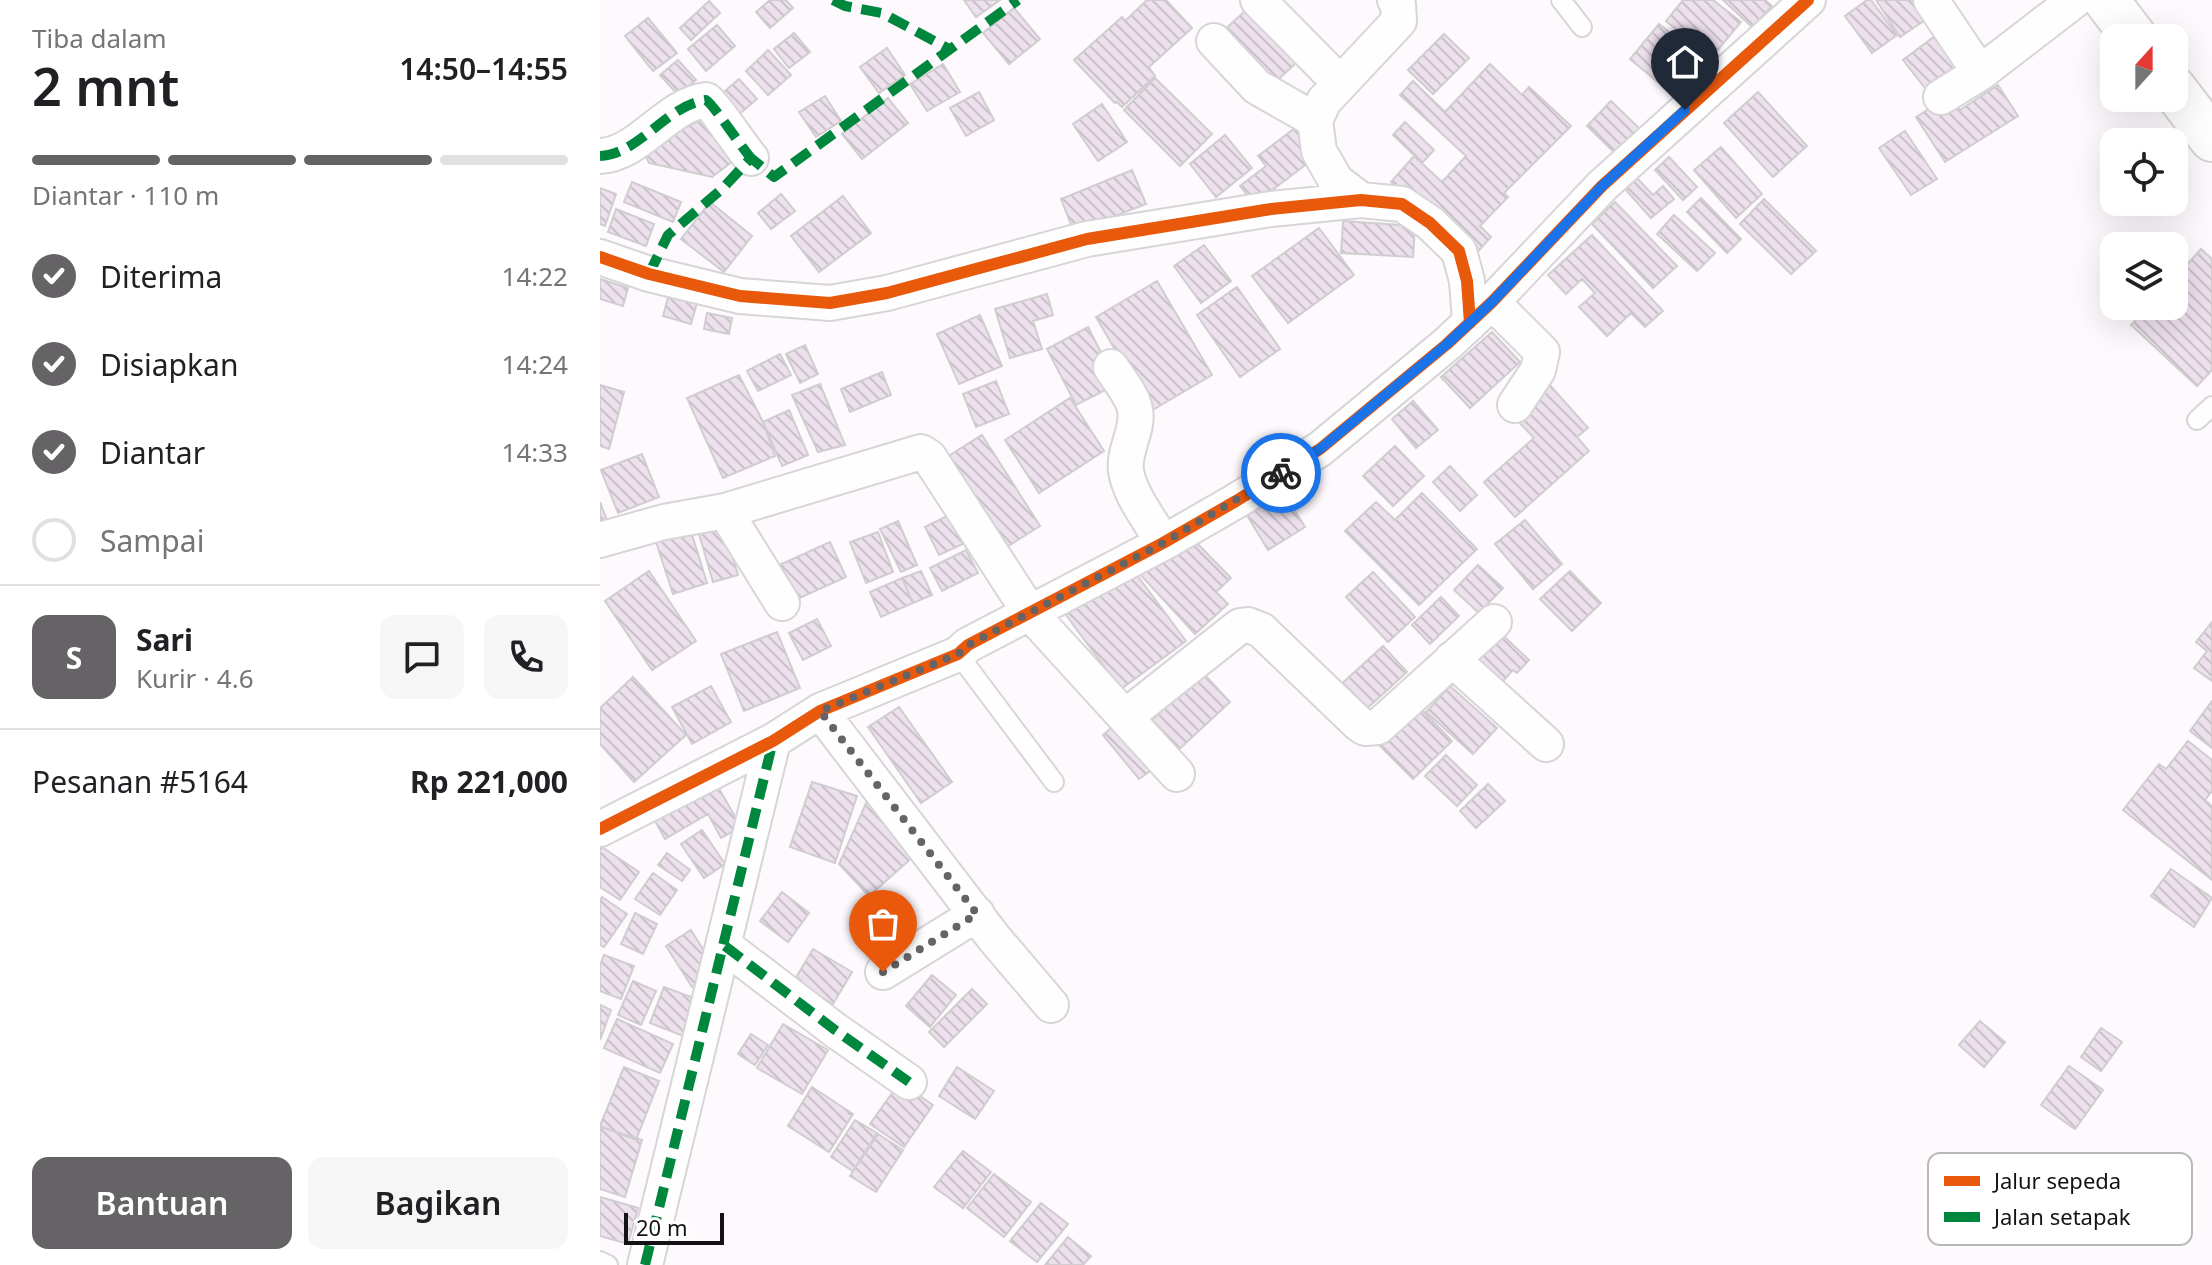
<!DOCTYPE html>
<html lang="id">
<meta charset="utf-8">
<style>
:root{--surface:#fff;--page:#f6f6f6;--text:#202124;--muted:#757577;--line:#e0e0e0;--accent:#666366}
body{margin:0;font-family:"Noto Sans",sans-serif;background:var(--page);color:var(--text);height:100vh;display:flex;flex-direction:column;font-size:30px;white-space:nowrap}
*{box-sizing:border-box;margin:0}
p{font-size:26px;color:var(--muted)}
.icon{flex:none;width:44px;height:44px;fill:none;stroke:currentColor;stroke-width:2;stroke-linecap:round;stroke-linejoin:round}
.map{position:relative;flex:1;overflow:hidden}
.side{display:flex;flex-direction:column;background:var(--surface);width:600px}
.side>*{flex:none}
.needle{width:52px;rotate:21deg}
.buttons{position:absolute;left:1500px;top:24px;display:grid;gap:16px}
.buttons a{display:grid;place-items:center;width:88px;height:88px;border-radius:16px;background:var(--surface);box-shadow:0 8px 32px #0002;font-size:40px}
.scale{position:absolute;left:24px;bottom:20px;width:100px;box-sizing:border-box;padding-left:8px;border:4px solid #141214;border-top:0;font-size:22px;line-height:28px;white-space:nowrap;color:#141214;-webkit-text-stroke:6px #fff;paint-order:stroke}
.pin{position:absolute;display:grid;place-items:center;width:68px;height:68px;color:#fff;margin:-82px -34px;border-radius:50% 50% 50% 0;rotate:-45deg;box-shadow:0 0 8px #0007}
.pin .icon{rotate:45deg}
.courier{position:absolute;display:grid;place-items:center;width:80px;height:80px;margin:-40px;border:6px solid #1a73e8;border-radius:50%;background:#fff;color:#222;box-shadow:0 2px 10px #0007}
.headline em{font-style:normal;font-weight:600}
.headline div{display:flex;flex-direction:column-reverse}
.headline{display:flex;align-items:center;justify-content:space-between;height:136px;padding:0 32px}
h1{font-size:52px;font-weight:600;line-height:60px}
.bar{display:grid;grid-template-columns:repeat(4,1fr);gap:12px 8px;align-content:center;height:96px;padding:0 32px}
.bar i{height:10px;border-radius:6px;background:var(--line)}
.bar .current{background:var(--accent)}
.bar p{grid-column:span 4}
.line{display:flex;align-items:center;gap:20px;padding:0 32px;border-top:2px solid var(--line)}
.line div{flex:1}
.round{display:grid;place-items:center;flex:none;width:84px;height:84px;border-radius:16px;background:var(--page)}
ol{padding:0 32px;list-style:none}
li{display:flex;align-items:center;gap:24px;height:88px}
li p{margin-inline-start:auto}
li .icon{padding:8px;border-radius:50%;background:var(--accent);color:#fff;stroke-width:4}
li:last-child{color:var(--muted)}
li i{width:44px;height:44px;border:4px solid var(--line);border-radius:50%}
.action{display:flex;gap:16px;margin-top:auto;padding:16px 32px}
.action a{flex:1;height:92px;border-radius:16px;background:var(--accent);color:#fff;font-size:32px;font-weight:600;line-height:92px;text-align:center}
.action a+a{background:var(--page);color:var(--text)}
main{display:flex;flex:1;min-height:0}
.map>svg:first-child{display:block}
.building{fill:url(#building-back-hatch);stroke:#d0cdd0;stroke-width:2}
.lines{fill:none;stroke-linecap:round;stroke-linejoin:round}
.lane-casing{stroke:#d7d5d7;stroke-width:22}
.street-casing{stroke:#d7d5d7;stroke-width:38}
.primary-casing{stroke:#d7d5d7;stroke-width:48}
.lane{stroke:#fffeff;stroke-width:18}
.street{stroke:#fffeff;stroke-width:34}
.primary{stroke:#fffeff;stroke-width:44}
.quiet{stroke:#00873e;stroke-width:10;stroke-dasharray:20 10;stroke-linecap:butt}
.cycleway-casing{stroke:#fff;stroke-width:17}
.cycleway{stroke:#e8590c;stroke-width:12}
.done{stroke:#666366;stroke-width:8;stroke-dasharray:0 14.4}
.route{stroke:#1a73e8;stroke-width:10}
.key{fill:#fff;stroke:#b8b8b8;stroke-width:2}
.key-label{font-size:22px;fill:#141214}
</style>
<main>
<section class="side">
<div class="headline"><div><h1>2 mnt</h1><p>Tiba dalam</p></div><em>14:50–14:55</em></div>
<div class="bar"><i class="current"></i><i class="current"></i><i class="current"></i><i></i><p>Diantar · 110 m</p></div>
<ol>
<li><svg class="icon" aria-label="check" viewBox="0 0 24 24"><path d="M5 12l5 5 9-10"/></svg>Diterima<p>14:22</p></li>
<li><svg class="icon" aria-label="check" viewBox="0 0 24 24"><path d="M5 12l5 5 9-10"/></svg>Disiapkan<p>14:24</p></li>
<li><svg class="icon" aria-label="check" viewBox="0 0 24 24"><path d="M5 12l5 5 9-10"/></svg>Diantar<p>14:33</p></li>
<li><i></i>Sampai</li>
</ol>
<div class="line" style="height:144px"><b class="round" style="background:var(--accent);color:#fff">S</b><div><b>Sari</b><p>Kurir · 4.6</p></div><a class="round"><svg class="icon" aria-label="chat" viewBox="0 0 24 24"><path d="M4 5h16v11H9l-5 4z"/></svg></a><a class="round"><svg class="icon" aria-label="phone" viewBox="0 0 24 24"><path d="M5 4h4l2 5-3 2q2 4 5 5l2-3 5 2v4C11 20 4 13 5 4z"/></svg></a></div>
<div class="line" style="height:104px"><div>Pesanan #5164</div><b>Rp 221,000</b></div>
<div class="action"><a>Bantuan</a><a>Bagikan</a></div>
</section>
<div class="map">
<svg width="1612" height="1265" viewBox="0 0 1612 1265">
<defs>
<pattern id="building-back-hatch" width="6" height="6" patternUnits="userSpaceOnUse" patternTransform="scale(2)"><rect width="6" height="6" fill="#ede1ed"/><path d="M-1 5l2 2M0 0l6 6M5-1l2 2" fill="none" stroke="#cac0ca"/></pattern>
</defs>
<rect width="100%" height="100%" fill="#fdf9fd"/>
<path class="building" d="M170 0H186L193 8 170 28 156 12Z
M364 0H400L376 17Z
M547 0H566L592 28 549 67 555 76 522 107 517 102 515 103 474 60 522 17 525 21Z
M657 0 706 54 671 86 621 33Z
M1083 0H1113L1141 22 1111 58 1066 21Z
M1123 0H1165L1172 6 1152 27Z
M1267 0H1271L1297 35 1272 53 1245 16Z
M1276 0H1316L1328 18 1300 37Z
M109 1 120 13 91 40 80 28Z
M414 8 440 39 409 64 383 33Z
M48 18 77 53 53 71 25 36Z
M1059 24 1097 54 1068 90 1030 59Z
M117 25 135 46 106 71 88 49Z
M194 33 210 52 189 68 174 49Z
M1339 33 1367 69 1332 97 1303 60Z
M844 34 869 58 833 94 808 70Z
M287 48 305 75 279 93 260 67Z
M168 50 191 75 168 95 146 71Z
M78 60 96 80 79 96 60 75Z
M343 64 360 92 327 111 310 84Z
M890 64 922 95 929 87 971 126 904 193 908 197 880 226 891 237 872 258 791 182 814 156 842 182 866 156 800 95 813 81 845 112Z
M555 78 612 134 580 166 524 110Z
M139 79 157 99 137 116 119 96Z
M1398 85 1418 116 1345 162 1316 117 1351 95 1360 110Z
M379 92 394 120 366 136 350 108Z
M1158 92 1207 146 1173 177 1124 123Z
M225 96 241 121 216 137 199 112Z
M288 98 308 123 262 159 242 134Z
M1011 101 1042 131 1018 156 987 126Z
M502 104 527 142 498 161 473 124Z
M105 118 137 158 112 177 49 163 42 148Z
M805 122 834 150 822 163 793 135Z
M695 128 717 156 654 204 640 186 666 166 658 156Z
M1305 131 1337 179 1311 195 1279 148Z
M625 135 652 168 616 197 590 164Z
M1121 147 1162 194 1136 218 1094 170Z
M1069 157 1097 187 1083 200 1055 170Z
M532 170 546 204 474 232 461 199Z
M1037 178 1053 195 1063 186 1074 199 1051 218 1025 189Z
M32 182 81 202 73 222 24 202Z
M0 188 16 194 5 226 0 224Z
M181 194 195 211 171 229 158 213Z
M243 196 271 233 219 272 191 236Z
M1101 198 1141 239 1127 253 1087 212Z
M1164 199 1216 251 1191 274 1140 224Z
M110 202 152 236 124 272 81 239Z
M1015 202 1077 266 1053 288 992 224Z
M16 209 54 224 46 246 8 232Z
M1074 215 1115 253 1097 271 1057 234Z
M743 221 815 226 813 257 741 253Z
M719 228 754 275 688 323 652 276Z
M992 235 1063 311 1045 327 1031 313 1007 336 979 307 995 293 982 279 966 294 948 275Z
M604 245 631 281 601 303 574 266Z
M1601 249 1612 259V370L1597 386 1531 325 1549 306H1574V279Z
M0 279 28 288 23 306 0 299Z
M557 281 612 375 551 411 496 317Z
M637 287 680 349 640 377 597 315Z
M69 294 97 303 91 324 63 316Z
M447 294 453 315 433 321 442 349 410 358 395 309Z
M107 313 132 318 129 334 104 329Z
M380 315 402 366 359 384 337 334Z
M488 327 517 384 476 405 447 349Z
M892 332 920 362 870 408 841 377Z
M205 345 218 374 200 383 186 354Z
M180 354 191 375 158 391 147 371Z
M282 372 291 395 250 412 241 389Z
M139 375 163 422 175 456 123 478 87 398Z
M396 381 409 414 376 427 363 394Z
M948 383 988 428 977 437 989 451 915 517 884 482 934 438 912 415Z
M220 384 245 445 218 452 192 395Z
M0 385 24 392 9 449 0 446Z
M470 398 504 451 439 493 405 440Z
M813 401 838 430 816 448 792 419Z
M189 410 208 455 182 466 163 422Z
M382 435 440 526 405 548 347 457Z
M795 446 824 476 793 506 763 476Z
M42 454 59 497 18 513 1 470Z
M850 466 877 495 860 511 833 482Z
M682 490 705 527 668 550 645 512Z
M822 493 877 549 819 605 745 531 776 502 795 520Z
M0 502 8 523 0 526Z
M353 513 367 542 339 555 325 527Z
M122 520 138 575 113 582 97 527Z
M925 520 962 564 933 589 895 544Z
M298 521 317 565 301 572 280 529Z
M90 528 107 583 73 594 55 539Z
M278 532 293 572 266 583 250 542Z
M592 538 631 578 616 592 628 604 595 634 537 571Z
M230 542 246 577 193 601 177 566Z
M366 550 378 573 342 591 330 568Z
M878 565 903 588 879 613 854 590Z
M531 567 586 641 521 689 466 615Z
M49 571 96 641 52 670 5 601Z
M321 571 332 595 313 603 302 578Z
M970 571 1001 603 972 631 940 599Z
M773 572 815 617 788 642 746 597Z
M302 578 313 603 281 617 270 592Z
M841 597 859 616 830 644 812 625Z
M217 619 231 646 203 660 189 633Z
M1612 622V681L1594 668 1607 651 1596 642Z
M895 628 929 660 917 673 913 670 900 684 874 661Z
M177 632 200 688 144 711 121 654Z
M783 646 807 672 761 714 737 688Z
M603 673 630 702 575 753 548 724Z
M33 677 86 735 34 782 0 744V708Z
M111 686 131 722 92 744 72 707Z
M850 686 897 728 873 754 826 712Z
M1612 701V748L1590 731Z
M818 706 852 741 813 779 779 745Z
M299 707 352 782 321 803 268 727Z
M519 721 556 767 539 779 503 735Z
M1588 741 1612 760V791L1605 800 1612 806V880L1523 810 1559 764 1566 769Z
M846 755 877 785 857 806 825 776Z
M113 778 141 827 121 838 108 814 65 839 50 812Z
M212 782 257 796 235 863 190 847Z
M888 784 905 801 876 828 860 811Z
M267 801 315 855 269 896 239 864Z
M102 830 125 864 104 878 81 844Z
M2 847 39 872 20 900 0 887V850Z
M67 853 90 870 82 881 58 865Z
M1571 869 1612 898 1594 927 1551 896Z
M53 873 77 890 60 915 35 899Z
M182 892 209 913 188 942 160 921Z
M2 897 27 914 4 947 0 945V901Z
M35 913 57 924 43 954 21 944Z
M91 930 117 972 92 987 66 946Z
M213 949 252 972 233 1004 194 981Z
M4 955 34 966 21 999 0 991V966Z
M332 975 356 995 330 1027 306 1006Z
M33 981 56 991 41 1025 18 1015Z
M64 987 105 1002 91 1039 50 1023Z
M372 989 387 1004 344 1047 329 1032Z
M0 1005 11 1010 0 1040Z
M17 1019 73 1044 60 1073 4 1048Z
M1380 1021 1405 1042 1384 1067 1359 1045Z
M183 1024 228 1050 202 1094 157 1068Z
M1501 1028 1522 1042 1501 1071 1481 1057Z
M151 1034 168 1045 155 1065 138 1054Z
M1469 1066 1503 1090 1475 1129 1441 1105Z
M24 1067 59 1081 36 1140 0 1126Z
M357 1067 394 1091 375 1119 339 1096Z
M300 1082 333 1105 304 1147 270 1124Z
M212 1087 253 1114 229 1152 188 1126Z
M255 1120 277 1133 253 1171 231 1157Z
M0 1127 42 1140 25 1197 0 1189Z
M278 1134 303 1150 276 1192 250 1176Z
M363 1151 391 1172 363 1208 334 1187Z
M394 1174 431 1202 404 1237 367 1208Z
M0 1197 38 1208 28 1244 0 1236Z
M441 1203 468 1224 437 1262 410 1241Z
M468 1237 491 1256 483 1265H445Z"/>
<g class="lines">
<defs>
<path id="lane" d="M961 0 982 27
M1597 420 1612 406
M358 654 454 782
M0 1261 8 1265"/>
<path id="street" d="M658 0 740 83
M1331 0 1380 73 1475 0
M614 41 657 87 715 120
M1341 97 1380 73
M0 156C38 155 67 105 106 100 113 104 142 148 151 158
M761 200 736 181 719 151 715 120 724 101 799 21 798 5 795 0
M0 257 49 274 140 296 230 303 287 293 487 239 671 209 761 200 802 204 830 223 859 251 867 281 870 323
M892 302 942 352 938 370 915 405
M511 367C519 380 533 396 535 410 539 430 523 450 526 471 530 496 551 521 563 543
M125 511 182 603
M0 540 64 522 125 511 321 452 329 457 430 613 577 774
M852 659 946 744
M220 711 394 938 451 1005
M525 717 640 626 648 625 661 630 759 724 765 728 778 727 894 622
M0 829 173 741 220 711 358 654 368 645 563 543 636 501 720 449 847 344 892 302 1002 186 1208 0
M125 946 235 1030 309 1082
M283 972 377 914
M45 1265 173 741"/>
<path id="primary" d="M1506 0 1535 38
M1574 89 1612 139"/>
</defs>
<use href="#lane" class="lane-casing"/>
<use href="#street" class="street-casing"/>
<use href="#primary" class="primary-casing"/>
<use href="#lane" class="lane"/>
<use href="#street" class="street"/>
<use href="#primary" class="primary"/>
<path class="quiet" d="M233 0 245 6 282 13 349 49
M0 156C38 155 67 105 106 100 113 104 142 148 151 158
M49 274 68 235 123 188 151 158 174 177 418 0
M125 946 235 1030 309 1082
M45 1265 173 741"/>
<defs>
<path id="cycleway" d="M0 257 49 274 140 296 230 303 287 293 487 239 671 209 761 200 802 204 830 223 859 251 867 281 870 323
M0 829 173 741 220 711 358 654 368 645 563 543 636 501 720 449 847 344 892 302 1002 186 1208 0"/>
</defs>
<use href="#cycleway" class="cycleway-casing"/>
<use href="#cycleway" class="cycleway"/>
</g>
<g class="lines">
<path class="done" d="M283 972 377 914 220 711 358 654 368 645 563 543 681 473"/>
<path class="route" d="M681 473 720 449 847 344 892 302 1002 186 1085 110"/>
</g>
<rect x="1328" y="1153" width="264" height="92" rx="12" class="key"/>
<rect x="1344" y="1176" width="36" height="10" fill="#e8590c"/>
<rect x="1344" y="1212" width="36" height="10" fill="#00873e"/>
<g class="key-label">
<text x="1394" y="1189">Jalur sepeda</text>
<text x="1394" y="1225">Jalan setapak</text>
</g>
</svg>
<div class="buttons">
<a><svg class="needle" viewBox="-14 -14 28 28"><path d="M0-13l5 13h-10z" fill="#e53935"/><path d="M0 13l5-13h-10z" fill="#757577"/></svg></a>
<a><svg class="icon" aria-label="locate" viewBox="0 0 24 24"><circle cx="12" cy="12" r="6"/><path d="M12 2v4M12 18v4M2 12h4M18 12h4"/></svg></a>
<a><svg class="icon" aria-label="layers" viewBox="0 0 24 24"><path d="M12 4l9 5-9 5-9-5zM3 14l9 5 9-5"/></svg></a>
</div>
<div class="scale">20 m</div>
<div class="pin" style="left:283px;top:972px;background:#ea580c"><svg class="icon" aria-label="bag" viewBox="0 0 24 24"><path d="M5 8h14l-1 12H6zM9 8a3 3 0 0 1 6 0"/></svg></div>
<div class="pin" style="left:1085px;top:110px;background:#1f2937"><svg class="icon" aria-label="home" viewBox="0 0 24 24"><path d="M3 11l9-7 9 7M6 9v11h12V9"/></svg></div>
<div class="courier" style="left:681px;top:473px"><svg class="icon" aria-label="bike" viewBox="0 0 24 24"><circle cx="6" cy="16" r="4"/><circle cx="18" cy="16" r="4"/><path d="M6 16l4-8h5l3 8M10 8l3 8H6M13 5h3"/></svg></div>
</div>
</main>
